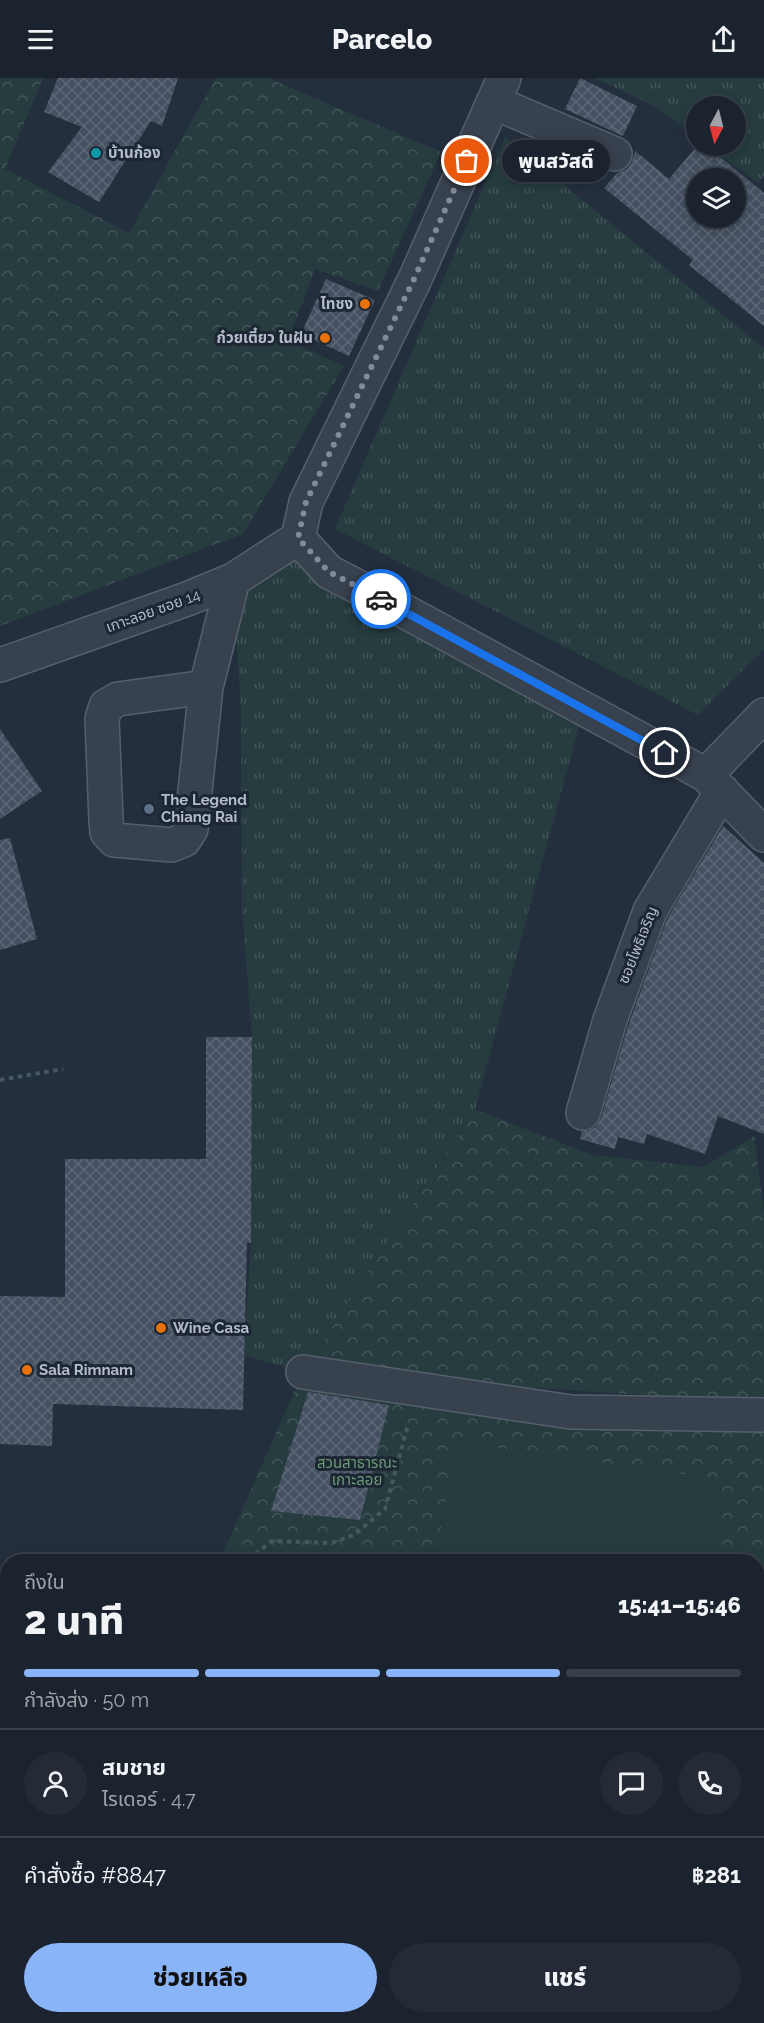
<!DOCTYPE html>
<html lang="th">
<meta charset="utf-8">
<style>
:root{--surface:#1b232e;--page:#242b36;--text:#f1f3f6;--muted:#a0a4aa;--line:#39404a;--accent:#8ab4f8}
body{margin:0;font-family:Raleway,"Noto Sans Thai",sans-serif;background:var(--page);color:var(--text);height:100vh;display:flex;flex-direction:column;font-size:22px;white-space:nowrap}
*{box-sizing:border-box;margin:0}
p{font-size:20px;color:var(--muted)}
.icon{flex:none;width:33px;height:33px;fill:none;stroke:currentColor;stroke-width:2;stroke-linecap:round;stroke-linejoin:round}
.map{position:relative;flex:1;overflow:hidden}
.details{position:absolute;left:0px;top:1476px;width:765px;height:470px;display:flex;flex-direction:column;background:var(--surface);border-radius:24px 24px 0 0;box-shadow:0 3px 15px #0003,0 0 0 2px var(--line)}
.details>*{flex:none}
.needle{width:39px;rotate:187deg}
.fabs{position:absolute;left:686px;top:18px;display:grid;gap:12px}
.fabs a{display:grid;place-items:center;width:60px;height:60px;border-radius:50%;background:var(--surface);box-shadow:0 3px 15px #0003,0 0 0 2px var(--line);font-size:30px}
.pin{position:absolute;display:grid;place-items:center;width:51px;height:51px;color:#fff;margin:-26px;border:3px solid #fff;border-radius:50%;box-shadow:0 2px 6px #0007}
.courier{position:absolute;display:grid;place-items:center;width:60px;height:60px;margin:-30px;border:4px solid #1a73e8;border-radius:50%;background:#fff;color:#222;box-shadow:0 2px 8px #0007}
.bubble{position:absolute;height:42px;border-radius:21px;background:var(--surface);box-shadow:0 3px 15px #0003,0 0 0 2px var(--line);font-size:20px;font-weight:800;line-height:42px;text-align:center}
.summary em{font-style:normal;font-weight:800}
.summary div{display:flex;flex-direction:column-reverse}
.summary{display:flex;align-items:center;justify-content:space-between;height:102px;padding:0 24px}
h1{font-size:39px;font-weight:800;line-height:45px}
.bar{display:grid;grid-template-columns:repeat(4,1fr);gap:9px 6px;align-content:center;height:72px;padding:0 24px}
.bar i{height:8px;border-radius:4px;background:var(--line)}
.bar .active{background:var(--accent)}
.bar p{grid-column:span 4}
.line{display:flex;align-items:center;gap:15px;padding:0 24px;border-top:2px solid var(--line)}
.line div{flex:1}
.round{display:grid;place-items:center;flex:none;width:63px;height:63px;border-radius:32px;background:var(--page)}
.button{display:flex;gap:12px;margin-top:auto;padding:12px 24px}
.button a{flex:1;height:69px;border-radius:36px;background:var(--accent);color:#111;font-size:24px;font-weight:800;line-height:69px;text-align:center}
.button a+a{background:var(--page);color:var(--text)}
header{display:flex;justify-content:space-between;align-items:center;height:78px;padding:0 24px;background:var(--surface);font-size:27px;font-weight:800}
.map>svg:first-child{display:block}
.grass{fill:url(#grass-tufts)}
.forest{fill:url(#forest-crowns)}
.pitch{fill:#263c3f}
.water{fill:#394c67}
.building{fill:url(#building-cross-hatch);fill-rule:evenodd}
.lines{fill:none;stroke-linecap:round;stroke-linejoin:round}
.minor-casing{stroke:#565f6c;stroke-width:36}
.path{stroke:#44595c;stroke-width:4;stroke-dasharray:4.5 4.5;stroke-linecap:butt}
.minor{stroke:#38414e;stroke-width:33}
.done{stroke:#828b98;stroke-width:6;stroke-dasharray:0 10.8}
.route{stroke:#1a73e8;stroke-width:8}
.culture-dot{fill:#0f9aa8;stroke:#1d2633;stroke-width:2}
.food-dot{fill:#e8710a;stroke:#1d2633;stroke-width:2}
.service-dot{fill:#5c6f8a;stroke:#1d2633;stroke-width:2}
.labels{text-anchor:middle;stroke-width:6;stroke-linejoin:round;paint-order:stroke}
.poi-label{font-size:15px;font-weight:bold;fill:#b4bcc9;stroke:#1d2633;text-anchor:start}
.street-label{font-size:15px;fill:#b4bcc9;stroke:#1d2633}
.park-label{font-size:15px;fill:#6b9a76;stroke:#1d2633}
</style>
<header><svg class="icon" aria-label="menu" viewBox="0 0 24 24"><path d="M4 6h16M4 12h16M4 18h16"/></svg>Parcelo<svg class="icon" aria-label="share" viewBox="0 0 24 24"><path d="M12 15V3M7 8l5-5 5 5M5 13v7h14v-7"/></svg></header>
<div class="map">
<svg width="764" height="1945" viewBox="0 0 764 1945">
<defs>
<pattern id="grass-tufts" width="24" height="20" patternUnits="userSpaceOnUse" patternTransform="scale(1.5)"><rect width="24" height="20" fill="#263c3f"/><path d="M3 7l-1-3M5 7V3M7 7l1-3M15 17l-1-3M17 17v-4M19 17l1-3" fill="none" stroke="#435659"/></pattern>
<pattern id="forest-crowns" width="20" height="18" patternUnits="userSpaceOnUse" patternTransform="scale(1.5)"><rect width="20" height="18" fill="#263c3f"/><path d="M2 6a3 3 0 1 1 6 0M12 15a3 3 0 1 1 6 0" fill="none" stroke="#435659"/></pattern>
<pattern id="building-cross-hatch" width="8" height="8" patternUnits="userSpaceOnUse" patternTransform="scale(1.5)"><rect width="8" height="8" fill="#455162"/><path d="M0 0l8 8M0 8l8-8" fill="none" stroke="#5d6877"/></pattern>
</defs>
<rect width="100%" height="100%" fill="#242f3e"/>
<path class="grass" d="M595 0H764V98L758 105 707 68H735V28H696V59L656 29Z
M505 59 764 270V571L698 637 335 451Z
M298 460 584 630 475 1031 303 1294 244 1277 251 1165 252 959 242 831 241 629 233 502Z"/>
<path class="forest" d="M0 0H43L5 91 129 155 216 0H268L441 74 378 213 315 191 288 263 344 288 243 456 0 548Z
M475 1031 592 1077 704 1089 754 1058 764 1135V1325L314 1295 764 1337V1701H758V1484H219L303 1294Z"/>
<path class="pitch" d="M454 1364 720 1401 717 1483H436Z"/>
<path class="water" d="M0 1540 8 1542V1938H758V1701H764V1945H0Z"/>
<path class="building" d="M58 0H178L162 48 151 43 99 124 48 94 82 49 44 34Z
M580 0 637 28 623 58 565 31Z
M697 68H707L764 115V248L689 187 693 182 604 110 617 95 627 91 632 84 635 73 669 101ZM696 100H735V140H696Z
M326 201 375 222 349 278 301 256Z
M0 651 42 713 0 741Z
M723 748 764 785V1056L718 1038 705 1076 647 1056 644 1066 618 1059 615 1071 580 1061 582 1053H588L596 1049 601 1040 628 948 667 841Z
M10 760 37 861 0 872V762Z
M206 959H252L251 1165H247L243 1332 53 1326 52 1368 0 1366V1218L65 1219V1081H206Z
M308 1314 389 1327 360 1442 271 1433Z"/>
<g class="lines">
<defs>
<path id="minor" d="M493 24 615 76
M298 460 329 494 395 528 706 697 764 757
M298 460 306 424 415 201 504 0
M0 587 187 521 233 502 298 460
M206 609 118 621 106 628 102 641 106 742 107 754 114 762 172 767 184 762 191 751 206 609 233 502
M706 697 764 637
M583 1035 610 942 650 833 722 713
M303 1294 571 1334 764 1337"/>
</defs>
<use href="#minor" class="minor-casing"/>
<path class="path" d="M0 1002 63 991
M253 1484V1478L272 1463 332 1465 354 1457 385 1431 408 1347
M758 1679H764"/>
<use href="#minor" class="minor"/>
</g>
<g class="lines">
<path class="done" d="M381 521 329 494 298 460 306 424 414 201 467 83"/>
<path class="route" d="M381 521 665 675"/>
</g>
<circle class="culture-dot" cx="96" cy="75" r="6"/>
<g class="food-dot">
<circle cx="365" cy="226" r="6"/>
<circle cx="325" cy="260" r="6"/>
<circle cx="161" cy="1250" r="6"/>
<circle cx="27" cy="1292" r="6"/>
</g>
<circle class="service-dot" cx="149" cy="731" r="6"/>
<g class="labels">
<g class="poi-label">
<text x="108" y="80">บ้านก้อง</text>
<text x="353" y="231" text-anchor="end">ไทชง</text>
<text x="313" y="265" text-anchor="end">ก๋วยเตี๋ยว ในฝัน</text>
<text x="161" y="727">The Legend<tspan x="161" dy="17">Chiang Rai</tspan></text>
<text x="173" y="1255">Wine Casa</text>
<text x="39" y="1297">Sala Rimnam</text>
</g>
<g class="street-label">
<text transform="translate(153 533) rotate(-20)" y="5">เกาะลอย ซอย 14</text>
<text transform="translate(638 867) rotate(-68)" y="5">ซอยโพธิเจริญ</text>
</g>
<g class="park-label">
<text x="357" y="1390">สวนสาธารณะ<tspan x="357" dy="17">เกาะลอย</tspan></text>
</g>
</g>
</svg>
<div class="fabs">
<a><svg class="needle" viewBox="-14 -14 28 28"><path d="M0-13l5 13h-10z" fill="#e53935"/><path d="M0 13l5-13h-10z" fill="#a0a4aa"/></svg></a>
<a><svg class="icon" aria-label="layers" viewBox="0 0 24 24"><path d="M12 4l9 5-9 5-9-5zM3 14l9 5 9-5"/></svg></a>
</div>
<div class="pin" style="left:467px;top:83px;background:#ea580c"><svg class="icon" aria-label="bag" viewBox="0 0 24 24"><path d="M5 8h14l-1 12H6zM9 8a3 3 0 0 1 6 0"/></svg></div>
<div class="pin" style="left:665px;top:675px;background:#1f2937"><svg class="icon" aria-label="home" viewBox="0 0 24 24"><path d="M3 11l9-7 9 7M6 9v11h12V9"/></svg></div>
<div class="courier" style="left:381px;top:521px"><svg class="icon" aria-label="car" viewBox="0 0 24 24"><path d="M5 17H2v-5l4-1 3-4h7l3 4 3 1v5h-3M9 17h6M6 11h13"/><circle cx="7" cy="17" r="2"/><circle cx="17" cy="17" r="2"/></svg></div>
<div class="bubble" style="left:502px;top:62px;width:108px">พูนสวัสดิ์</div>
<section class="details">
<div class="summary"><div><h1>2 นาที</h1><p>ถึงใน</p></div><em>15:41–15:46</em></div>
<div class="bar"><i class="active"></i><i class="active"></i><i class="active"></i><i></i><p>กำลังส่ง · 50 m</p></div>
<div class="line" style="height:108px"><a class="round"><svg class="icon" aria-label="person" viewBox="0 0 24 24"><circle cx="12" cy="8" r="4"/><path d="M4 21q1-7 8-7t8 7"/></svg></a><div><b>สมชาย</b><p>ไรเดอร์ · 4.7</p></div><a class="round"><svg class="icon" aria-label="chat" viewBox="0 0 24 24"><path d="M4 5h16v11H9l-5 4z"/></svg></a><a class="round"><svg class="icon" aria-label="phone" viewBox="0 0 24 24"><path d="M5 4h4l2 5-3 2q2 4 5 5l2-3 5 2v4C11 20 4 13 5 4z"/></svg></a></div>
<div class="line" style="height:78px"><div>คำสั่งซื้อ #8847</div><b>฿281</b></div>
<div class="button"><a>ช่วยเหลือ</a><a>แชร์</a></div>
</section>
</div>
